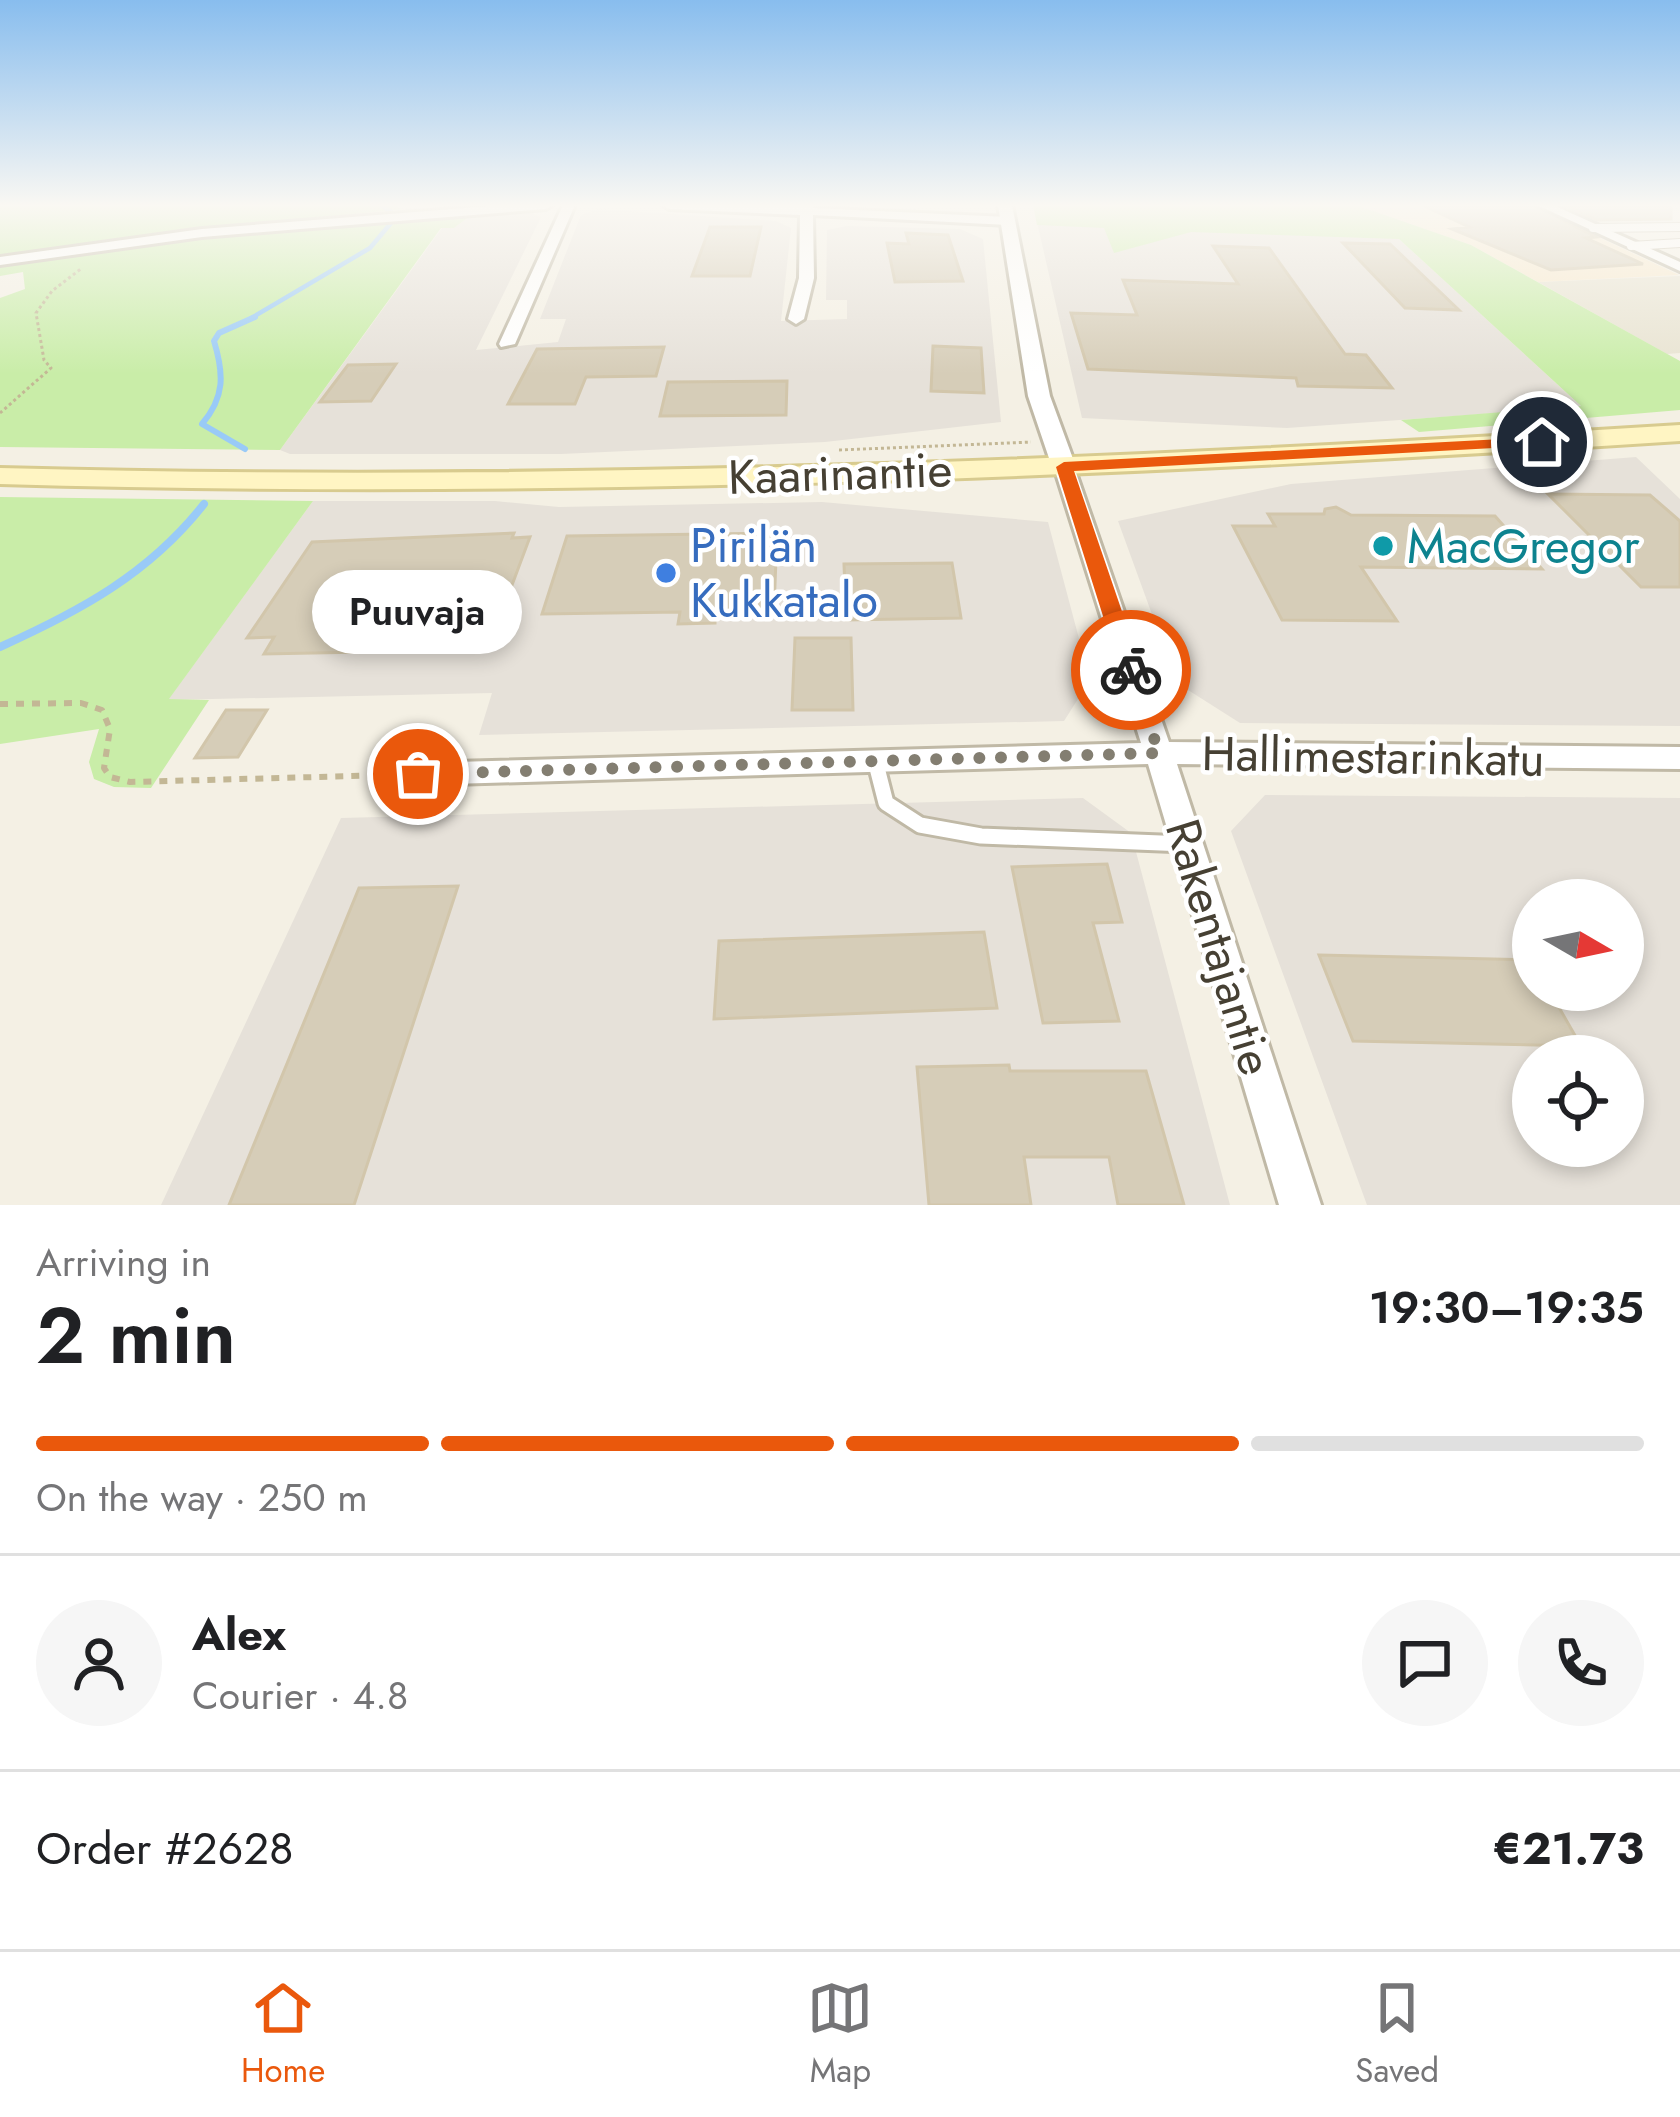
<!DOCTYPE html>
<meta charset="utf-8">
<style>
:root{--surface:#fff;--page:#f6f6f6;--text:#202124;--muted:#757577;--line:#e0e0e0;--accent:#ea580c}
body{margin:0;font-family:Jost,sans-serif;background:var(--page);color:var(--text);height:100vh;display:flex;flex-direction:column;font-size:45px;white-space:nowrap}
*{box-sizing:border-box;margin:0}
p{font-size:39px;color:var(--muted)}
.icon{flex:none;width:66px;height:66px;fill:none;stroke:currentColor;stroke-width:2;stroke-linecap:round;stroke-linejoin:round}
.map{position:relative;height:1205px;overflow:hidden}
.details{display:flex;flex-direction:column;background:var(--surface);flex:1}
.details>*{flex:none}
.needle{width:78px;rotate:99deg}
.controls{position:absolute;left:1512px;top:879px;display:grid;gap:24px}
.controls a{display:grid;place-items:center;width:132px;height:132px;border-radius:50%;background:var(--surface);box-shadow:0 6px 18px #0003;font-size:60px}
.pin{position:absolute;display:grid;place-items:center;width:102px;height:102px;color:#fff;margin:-51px;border:6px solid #fff;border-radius:50%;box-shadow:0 3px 12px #0007}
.courier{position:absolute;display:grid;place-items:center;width:120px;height:120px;margin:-60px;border:9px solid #ea580c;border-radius:50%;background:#fff;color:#222;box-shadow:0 3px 15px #0007}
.bubble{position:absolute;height:84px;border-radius:42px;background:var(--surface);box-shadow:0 6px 18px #0003;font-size:39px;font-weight:600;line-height:84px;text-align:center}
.head em{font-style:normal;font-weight:600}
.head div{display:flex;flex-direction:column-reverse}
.head{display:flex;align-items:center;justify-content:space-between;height:204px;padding:0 36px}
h1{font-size:78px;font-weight:600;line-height:90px}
.bar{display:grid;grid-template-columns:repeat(4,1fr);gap:18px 12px;align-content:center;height:144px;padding:0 36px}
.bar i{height:15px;border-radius:9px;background:var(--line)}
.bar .active{background:var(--accent)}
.bar p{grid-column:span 4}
.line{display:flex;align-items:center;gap:30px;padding:0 36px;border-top:3px solid var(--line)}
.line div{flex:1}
.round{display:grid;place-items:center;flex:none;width:126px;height:126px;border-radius:63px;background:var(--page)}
.menu{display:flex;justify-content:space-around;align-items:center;height:168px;border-top:3px solid var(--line);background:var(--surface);font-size:33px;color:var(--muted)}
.menu a{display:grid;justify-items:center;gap:6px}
.menu .active{color:var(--accent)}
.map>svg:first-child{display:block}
.residential{fill:#e8e3d1}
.commercial{fill:#f8e9cc}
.industrial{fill:#e6e1d9;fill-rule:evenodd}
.green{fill:#c9eda8}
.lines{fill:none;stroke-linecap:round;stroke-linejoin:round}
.stream-far2{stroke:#99caf7;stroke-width:4.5}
.stream-far1{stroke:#99caf7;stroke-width:6}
.stream{stroke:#99caf7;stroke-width:8}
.building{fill:#d6cdb8;stroke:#d2c6ab;stroke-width:3}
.service-far1-casing{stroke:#c0b9a6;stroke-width:10}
.service-casing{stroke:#c0b9a6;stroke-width:21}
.minor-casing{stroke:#c0b9a6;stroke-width:6}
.tertiary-casing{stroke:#c0b9a6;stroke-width:6}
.secondary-casing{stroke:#d8cb8f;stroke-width:6}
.path-far1{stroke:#c3b795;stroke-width:3;stroke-dasharray:3 3;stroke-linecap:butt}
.path{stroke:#c3b795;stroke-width:6;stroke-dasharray:8 8;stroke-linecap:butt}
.service-far1{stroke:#fff;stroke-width:8}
.service{stroke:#fff;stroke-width:15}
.minor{fill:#fff;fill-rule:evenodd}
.tertiary{fill:#fff;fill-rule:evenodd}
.secondary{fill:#fff5c3;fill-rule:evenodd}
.route{fill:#ea580c}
.done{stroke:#837e71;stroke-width:12;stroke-dasharray:0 21.6}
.culture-dot{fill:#0f9aa8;stroke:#fff;stroke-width:4.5}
.shop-dot{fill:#3f7fe0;stroke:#fff;stroke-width:4.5}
.labels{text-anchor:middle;stroke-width:9;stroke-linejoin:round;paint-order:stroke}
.street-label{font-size:48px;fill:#464033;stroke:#fff}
.shop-label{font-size:48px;fill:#366cbe;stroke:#fff;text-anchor:start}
.culture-label{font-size:48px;fill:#0d838f;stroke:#fff;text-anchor:start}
</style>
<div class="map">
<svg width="1680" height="1205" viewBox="0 0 1680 1205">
<rect width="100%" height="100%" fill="#f4f0e4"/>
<path class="residential" d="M1680 276V353L1667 354 1538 282Z"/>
<path class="commercial" d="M1356 205H1530L1679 275 1538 282 1471 245Z"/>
<path class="industrial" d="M1033 205 1399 239 1582 407 1287 428 1082 418Z
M598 209 776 221 791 228 781 321 847 319V300H826L827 230 847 226 960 229 983 239 1001 422 825 442 561 454H290L280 450 442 228H454L470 216 526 211 541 217 476 350 558 342 566 319H540L581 215Z
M1636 457 1680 499V726L1240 723 1177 683 1118 521 1291 484Z
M313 501H495L559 507 822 502 1048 522 1090 680 1064 721 479 735 492 693 168 700Z
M1265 795 1680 798V1205H1367L1231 831ZM1533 900H1623V990H1533ZM1533 1056H1623V1146H1533Z
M1083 798 1131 833 1230 1205H161L341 818Z"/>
<path class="green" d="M0 205H392L403 209 101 241 0 258Z
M1033 205H1356L1471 245 1680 361V410L1419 432 1401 420 1581 406 1399 239 1191 232 1114 253 1104 228 1037 225Z
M463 212 470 216 454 228H441L280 450 0 447V298L25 289 23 272 0 276V263L201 237Z
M0 497 313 501 169 699 209 700 151 788 114 787 94 779 89 762 99 729 0 744Z"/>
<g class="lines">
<path class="stream-far2" d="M381 205 394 214
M248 320 370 248 391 223"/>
<path class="stream-far1" d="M245 449 202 424C225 397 224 374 214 341L219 333 255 317"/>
<path class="stream" d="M0 647C80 611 149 574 204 504"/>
</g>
<path class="building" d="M1422 205H1533L1596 237 1586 238 1643 264 1551 270 1452 229 1469 227Z
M1564 205H1671V219L1597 220Z
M710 227H761L750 276H692Z
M906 233 948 235 963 281 895 282 887 243 909 244Z
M1343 243 1390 244 1459 310 1405 308Z
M1213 246 1269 248 1345 354 1366 355 1392 388 1298 386 1296 378 1088 369 1071 313 1137 315 1123 280 1238 284Z
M933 346 981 348 984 393 931 391Z
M664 347 656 376 586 377 575 404H508L537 349Z
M396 364 371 401 320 402 348 365Z
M787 381 786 415 660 416 668 382Z
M1548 494 1650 495 1680 521V587H1641Z
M1336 507 1351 515 1495 516 1542 569 1361 567 1397 621 1282 620 1233 526H1275L1268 514H1324L1325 509Z
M514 533 512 538 530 537 494 633 475 634 469 650 264 654 274 637 247 638 312 542Z
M777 533 774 610 715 611V623L678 624 680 612 542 614 567 536Z
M952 563 961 618 846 620 844 564Z
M795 638H851L853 710H792Z
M226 710H267L238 757 195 758Z
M1107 864 1122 922 1093 923 1119 1021 1043 1023 1012 867Z
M458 886 354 1205H229L359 888Z
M984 932 997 1008 714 1019 719 941Z
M1319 955 1533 960V990H1549L1581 1046 1353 1041Z
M1009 1065 1010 1071H1146L1184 1205H1118L1109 1157H1024L1031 1205H929L917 1067Z"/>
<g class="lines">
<defs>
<path id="service-far1" d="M1593 228 1680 227
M1631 246 1680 243"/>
<path id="service" d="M875 760 886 803 920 825 981 836 1186 844"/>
<path id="minor" d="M503 205H552L546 209 202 237 0 265V257L202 229Z
M563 205H575L515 344 501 347 499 344Z
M663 205H813V208L1008 217 1014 221 1008 225 813 215 814 278 804 319 796 324 788 319 799 278 800 215 669 209Z
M1537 205H1553L1680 262V271Z
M1064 461 1074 467 1169 742 1680 747V769L1177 764 1321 1205H1279L1148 764 418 785 408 782 403 774 408 766 418 763 1141 743 1054 467Z"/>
<path id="tertiary" d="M998 205H1012L1050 396 1076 467 1073 472H1055L1052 467 1028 396Z"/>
<path id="secondary" d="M1680 425V441C1120 477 561 500 0 484V468C561 483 1120 460 1680 425Z"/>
</defs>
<use href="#service-far1" class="service-far1-casing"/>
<use href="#service" class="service-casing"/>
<use href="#minor" class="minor-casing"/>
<use href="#tertiary" class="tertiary-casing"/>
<use href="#secondary" class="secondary-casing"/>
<path class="path-far1" d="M0 413 51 368 44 360 36 313 52 291 82 268
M839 450 1031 442"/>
<path class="path" d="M0 704 81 703 102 710 110 729 104 768 110 777 130 782 391 775"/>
<use href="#service-far1" class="service-far1"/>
<use href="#service" class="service"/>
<use href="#minor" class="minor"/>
<use href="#tertiary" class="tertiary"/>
<use href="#secondary" class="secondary"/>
</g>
<linearGradient id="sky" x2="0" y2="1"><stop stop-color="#88bdee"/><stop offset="0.55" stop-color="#faf8f3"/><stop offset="1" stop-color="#faf8f3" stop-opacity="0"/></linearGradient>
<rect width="1680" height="374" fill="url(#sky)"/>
<path class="route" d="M1542 437 1549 442 1547 445 1074 471 1142 670 1131 677 1120 670 1056 467 1064 462Z"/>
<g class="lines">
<path class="done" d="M418 774 1159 753 1131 670"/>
</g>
<circle class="culture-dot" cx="1383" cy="546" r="12"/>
<circle class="shop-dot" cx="666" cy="573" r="12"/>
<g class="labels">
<g class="street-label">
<text transform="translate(840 473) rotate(-2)" y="17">Kaarinantie</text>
<text transform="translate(1373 756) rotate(1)" y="17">Hallimestarinkatu</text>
<text transform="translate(1220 947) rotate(73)" y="17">Rakentajantie</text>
</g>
<g class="shop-label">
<text x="690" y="562">Pirilän<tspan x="690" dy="55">Kukkatalo</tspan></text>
</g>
<g class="culture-label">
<text x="1407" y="563">MacGregor</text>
</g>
</g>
</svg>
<div class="controls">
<a><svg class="needle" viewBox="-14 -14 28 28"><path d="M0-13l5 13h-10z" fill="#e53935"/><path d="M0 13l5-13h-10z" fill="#757577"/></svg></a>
<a><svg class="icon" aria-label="locate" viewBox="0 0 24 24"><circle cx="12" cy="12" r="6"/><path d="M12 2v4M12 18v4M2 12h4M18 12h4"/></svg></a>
</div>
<div class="pin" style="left:418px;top:774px;background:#ea580c"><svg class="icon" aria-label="bag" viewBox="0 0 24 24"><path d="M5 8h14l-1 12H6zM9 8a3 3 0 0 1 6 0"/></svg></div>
<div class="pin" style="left:1542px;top:442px;background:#1f2937"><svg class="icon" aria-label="home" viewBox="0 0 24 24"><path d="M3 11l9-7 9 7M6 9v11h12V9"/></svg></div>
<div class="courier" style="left:1131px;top:670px"><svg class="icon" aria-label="bike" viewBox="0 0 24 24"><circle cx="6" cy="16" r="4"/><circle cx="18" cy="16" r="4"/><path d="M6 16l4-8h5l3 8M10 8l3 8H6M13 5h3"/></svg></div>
<div class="bubble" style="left:312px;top:570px;width:210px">Puuvaja</div>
</div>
<section class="details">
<div class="head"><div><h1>2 min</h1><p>Arriving in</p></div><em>19:30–19:35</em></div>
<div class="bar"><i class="active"></i><i class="active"></i><i class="active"></i><i></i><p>On the way · 250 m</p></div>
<div class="line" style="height:216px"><a class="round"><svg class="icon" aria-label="person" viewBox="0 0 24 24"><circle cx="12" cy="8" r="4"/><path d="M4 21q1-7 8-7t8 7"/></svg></a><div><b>Alex</b><p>Courier · 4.8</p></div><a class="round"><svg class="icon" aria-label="chat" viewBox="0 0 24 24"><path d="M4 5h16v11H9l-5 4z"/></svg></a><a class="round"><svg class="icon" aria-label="phone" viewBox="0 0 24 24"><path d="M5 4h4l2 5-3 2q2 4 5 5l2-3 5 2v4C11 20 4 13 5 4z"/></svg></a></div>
<div class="line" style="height:156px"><div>Order #2628</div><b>€21.73</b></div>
</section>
<nav class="menu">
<a class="active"><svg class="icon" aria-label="home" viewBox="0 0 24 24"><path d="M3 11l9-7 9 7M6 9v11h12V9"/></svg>Home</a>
<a><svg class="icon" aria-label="map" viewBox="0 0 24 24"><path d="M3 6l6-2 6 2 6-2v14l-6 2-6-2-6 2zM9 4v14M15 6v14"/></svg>Map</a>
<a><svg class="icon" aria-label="saved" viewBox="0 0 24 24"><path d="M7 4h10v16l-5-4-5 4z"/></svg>Saved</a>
</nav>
